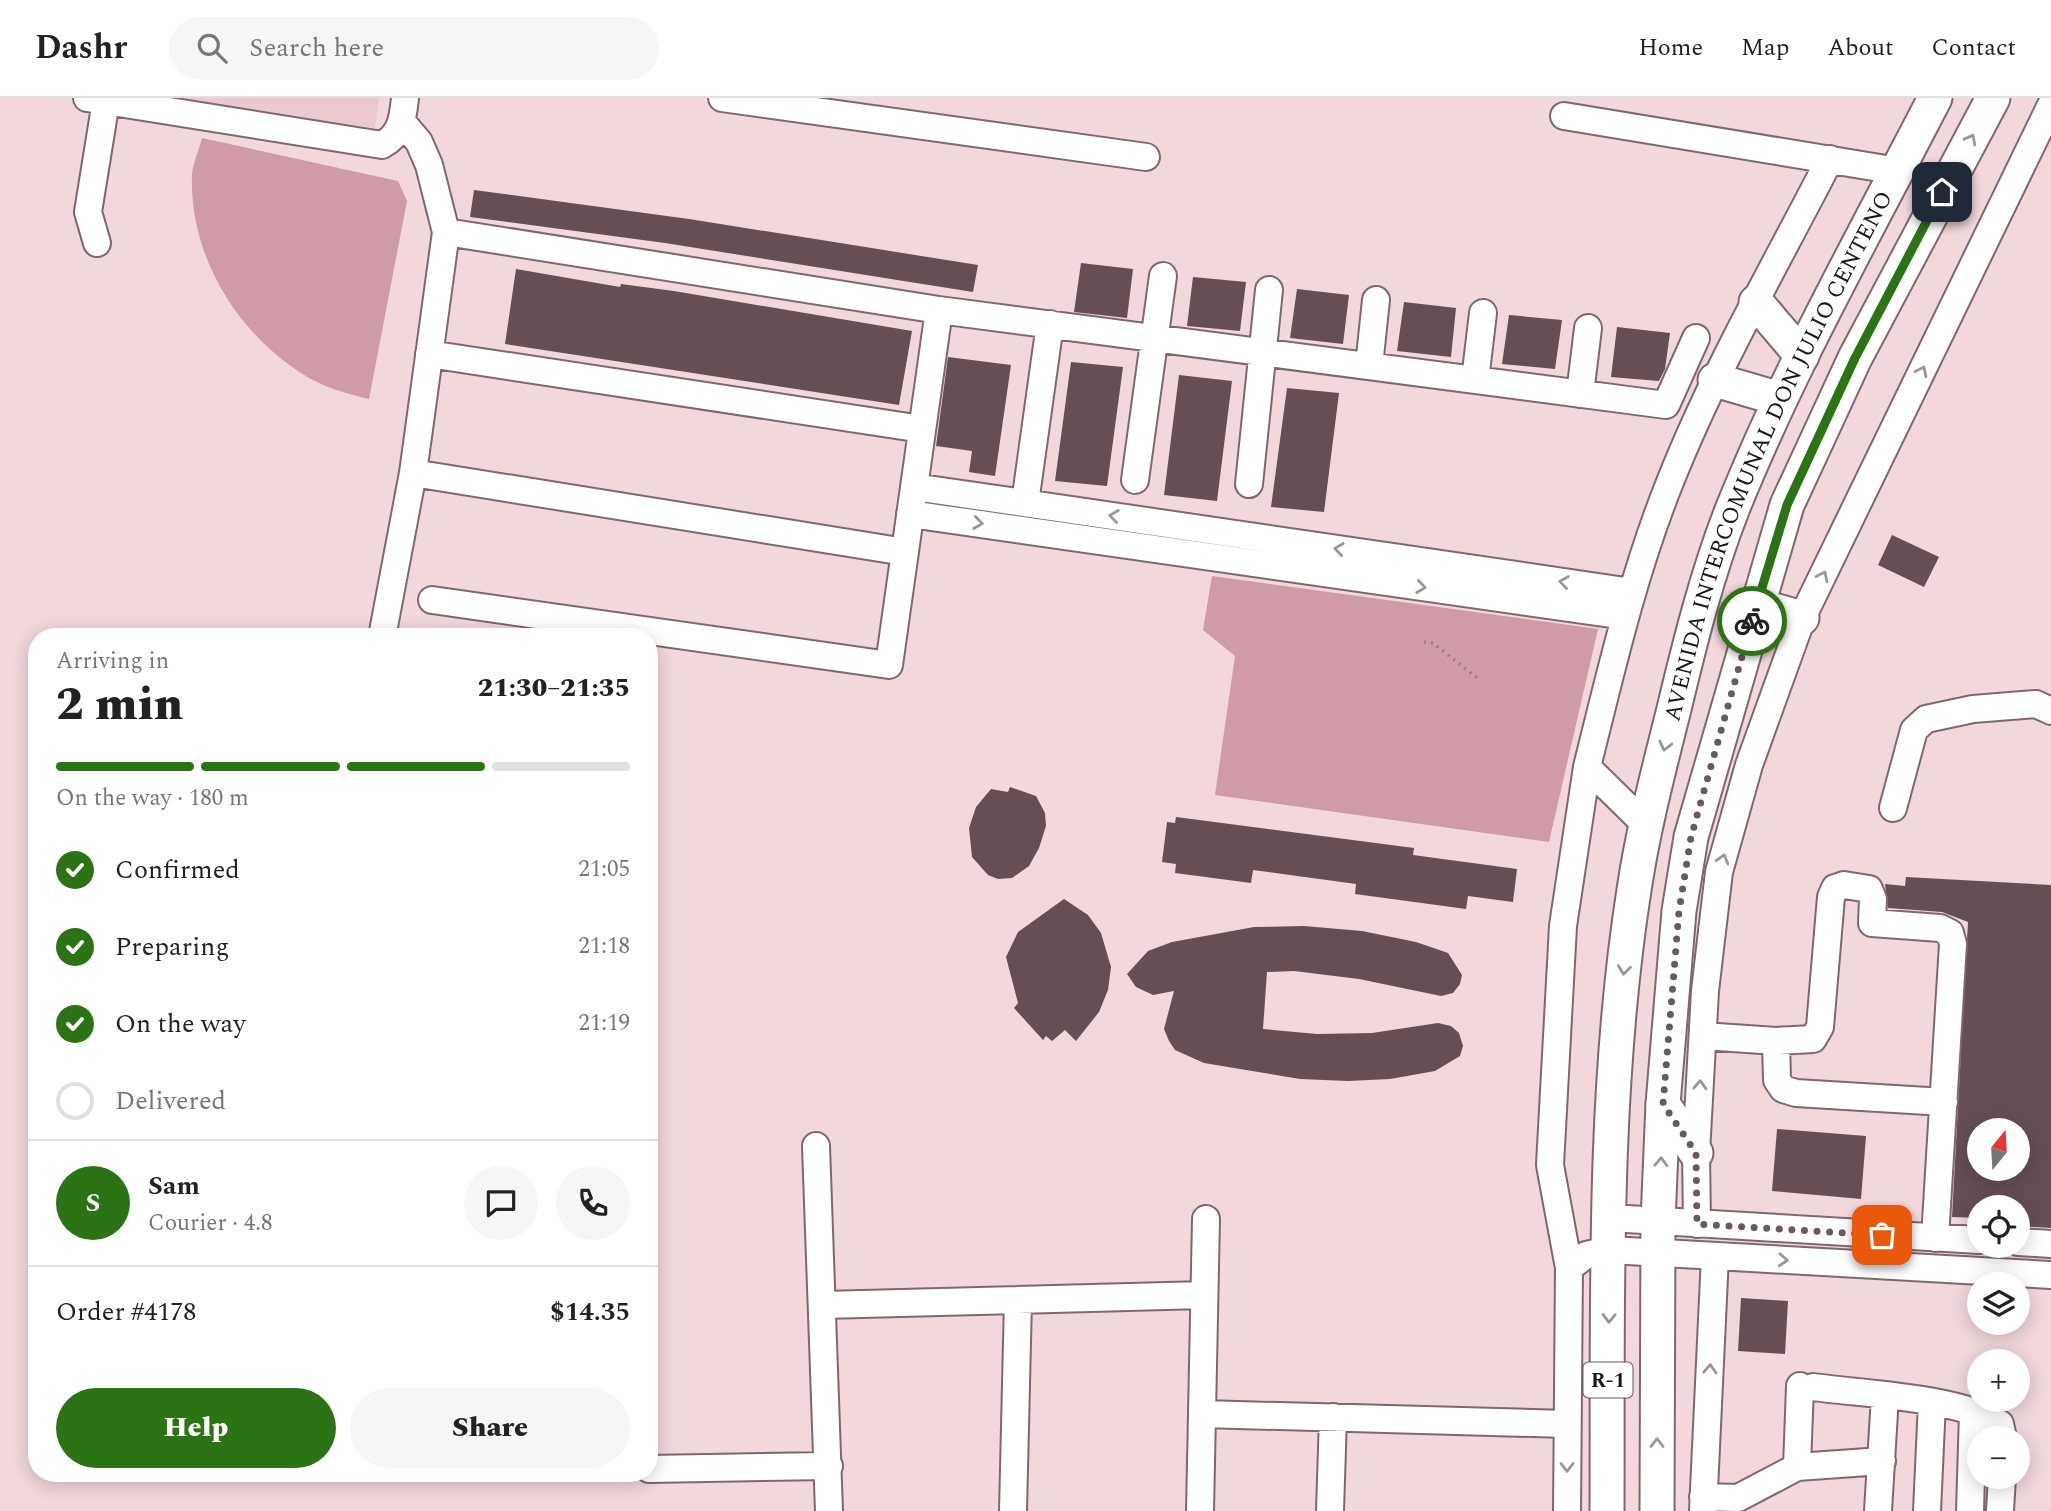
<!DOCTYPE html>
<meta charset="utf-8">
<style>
:root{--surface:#fff;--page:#f6f6f6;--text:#222;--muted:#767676;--line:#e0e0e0;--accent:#2c7315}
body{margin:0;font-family:Spectral,serif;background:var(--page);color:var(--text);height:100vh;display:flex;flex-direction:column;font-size:26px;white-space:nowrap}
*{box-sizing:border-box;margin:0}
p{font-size:23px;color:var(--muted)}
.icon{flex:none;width:38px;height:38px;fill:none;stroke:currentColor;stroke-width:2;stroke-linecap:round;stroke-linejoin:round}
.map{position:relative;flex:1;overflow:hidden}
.sheet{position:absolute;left:28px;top:530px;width:630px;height:854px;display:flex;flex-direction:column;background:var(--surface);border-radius:28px;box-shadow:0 4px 18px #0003}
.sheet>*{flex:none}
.needle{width:46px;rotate:18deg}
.tools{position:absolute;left:1967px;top:1020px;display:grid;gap:14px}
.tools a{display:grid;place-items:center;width:63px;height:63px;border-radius:50%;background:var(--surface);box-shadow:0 4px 18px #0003;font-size:35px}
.pin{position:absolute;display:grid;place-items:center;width:60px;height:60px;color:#fff;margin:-30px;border-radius:14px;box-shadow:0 4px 10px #0006}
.courier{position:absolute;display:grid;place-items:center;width:70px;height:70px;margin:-35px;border:5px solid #2c7315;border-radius:50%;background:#fff;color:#222;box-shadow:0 2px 9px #0007}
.summary em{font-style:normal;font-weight:800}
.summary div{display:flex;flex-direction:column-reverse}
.summary{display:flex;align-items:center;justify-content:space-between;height:119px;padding:0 28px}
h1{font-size:46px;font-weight:800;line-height:52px}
.bar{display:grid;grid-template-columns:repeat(4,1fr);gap:10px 7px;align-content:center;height:84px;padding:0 28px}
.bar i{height:9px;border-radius:5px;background:var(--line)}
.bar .selected{background:var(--accent)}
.bar p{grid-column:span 4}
.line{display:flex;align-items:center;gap:18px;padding:0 28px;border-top:2px solid var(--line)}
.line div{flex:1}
.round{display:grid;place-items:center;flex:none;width:74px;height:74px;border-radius:37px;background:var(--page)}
ol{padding:0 28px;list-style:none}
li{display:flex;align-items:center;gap:21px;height:77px}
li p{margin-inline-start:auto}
li .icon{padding:7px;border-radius:50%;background:var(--accent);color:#fff;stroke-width:4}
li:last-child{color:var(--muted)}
li i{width:38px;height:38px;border:4px solid var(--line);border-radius:50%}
.action{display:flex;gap:14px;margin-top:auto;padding:14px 28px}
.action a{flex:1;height:80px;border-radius:42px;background:var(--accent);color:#fff;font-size:28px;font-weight:800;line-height:80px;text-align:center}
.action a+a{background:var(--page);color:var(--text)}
header{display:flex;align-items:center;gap:42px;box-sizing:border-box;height:98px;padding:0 35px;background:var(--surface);border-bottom:2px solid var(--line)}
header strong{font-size:33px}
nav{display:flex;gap:38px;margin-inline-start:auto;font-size:24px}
.search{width:490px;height:63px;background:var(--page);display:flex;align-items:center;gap:18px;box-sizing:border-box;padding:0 24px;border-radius:38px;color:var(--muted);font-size:26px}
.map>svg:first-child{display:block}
.built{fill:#ecc9d1}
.green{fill:#cf9ba7}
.building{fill:#654f54;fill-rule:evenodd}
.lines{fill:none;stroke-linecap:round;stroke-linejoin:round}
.minor-casing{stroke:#7f686d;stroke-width:30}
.major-casing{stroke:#7f686d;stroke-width:37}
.path{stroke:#938084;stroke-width:3.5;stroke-dasharray:2 5;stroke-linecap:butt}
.minor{stroke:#fff;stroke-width:26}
.major{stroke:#fff;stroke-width:33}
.oneway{stroke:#9a9697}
.done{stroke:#68595c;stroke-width:7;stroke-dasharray:0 12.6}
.route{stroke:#2c7315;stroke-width:9}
.labels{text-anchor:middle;stroke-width:7;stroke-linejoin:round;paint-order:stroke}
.shield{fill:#fff;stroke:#625b5d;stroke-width:2}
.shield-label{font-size:21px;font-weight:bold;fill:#1e1517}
.street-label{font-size:23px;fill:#1e1517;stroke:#fff}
</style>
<header>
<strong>Dashr</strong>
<div class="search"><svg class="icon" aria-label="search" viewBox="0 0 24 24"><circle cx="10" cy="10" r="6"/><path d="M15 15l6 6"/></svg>Search here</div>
<nav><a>Home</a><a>Map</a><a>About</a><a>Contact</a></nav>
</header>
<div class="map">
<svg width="2051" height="1413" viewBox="0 0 2051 1413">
<rect width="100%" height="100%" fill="#f2d7dc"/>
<path class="built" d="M189 0H379L375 30 188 3Z"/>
<path class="green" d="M202 40 398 83 407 103 369 301C347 296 323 289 304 277 237 235 189 158 192 76 193 65 199 52 202 40Z
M1212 478 1598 531 1549 744 1215 697 1235 558 1203 532Z"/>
<path class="building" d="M474 92 689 121 978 167 973 194 665 145 470 119Z
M1081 165 1133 171 1127 220 1074 214Z
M516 171 620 189 621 186 674 193 912 233 899 307 505 246Z
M1193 179 1246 184 1240 233 1187 228Z
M1297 191 1349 197 1343 246 1290 240Z
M1404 204 1456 210 1451 259 1397 253Z
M1509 217 1562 222 1555 271 1502 266Z
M1617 229 1670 235 1665 271 1659 283 1611 279Z
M948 259 1011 267 995 378 969 374 972 353 936 348Z
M1071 264 1123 269 1107 388 1055 383Z
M1179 277 1232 283 1217 403 1164 397Z
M1287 290 1339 295 1324 414 1271 409Z
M1892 437 1939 459 1924 489 1878 467Z
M1010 689 1036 698 1045 715 1046 728 1039 750 1029 768 1012 780 998 781 988 777 972 759 969 730 976 709 991 691 1008 694Z
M1176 719 1414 750 1413 757 1517 771 1513 804 1468 798 1466 811 1355 796 1356 786 1253 772 1251 785 1175 775 1176 766 1162 764 1167 724 1175 725Z
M1906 779 2051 787V1130L2018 1128V1110H1979V1120L1952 1119 1968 824 1942 814 1888 810 1885 786 1905 788ZM1979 1032H2018V1071H1979Z
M1064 801 1088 817 1101 835 1111 869 1108 892 1099 914 1076 943 1065 932 1052 943 1046 938 1043 942 1014 910 1018 905 1006 859 1018 834Z
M1304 828 1362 833 1416 844 1448 855 1462 877 1460 886 1453 895 1441 898 1359 881 1294 873 1267 874 1263 931 1317 936 1372 935 1438 925 1451 928 1459 935 1463 948 1460 958 1435 973 1390 981 1348 983 1300 981 1204 965 1175 952 1169 943 1164 931 1174 893 1153 897 1136 889 1127 876 1148 853 1172 844 1254 829Z
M1777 1031 1866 1038 1861 1101 1772 1093Z
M1741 1200 1788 1203 1785 1256 1738 1253Z"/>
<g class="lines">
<defs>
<path id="minor" d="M87 0 382 47C401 37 403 20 405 0
M722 0 1146 59
M1564 18 1898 73
M446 134 939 212 1666 307 1696 240
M97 145 88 114 106 3
M429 256 922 331
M1369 268 1376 202
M1475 282 1483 215
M1580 296 1588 230
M413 375 905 454
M1135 382 1163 178
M1249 386 1269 192
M914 389 1632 494
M1025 405 1050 226
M910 416 1625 518
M432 502 889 567 939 212
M382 539 413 375 446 134 429 67 419 44 402 24
M1893 710 1914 632 1926 621 1973 611 2036 606 2051 613
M1646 727 1587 669C1611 573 1633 476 1670 384 1714 273 1775 168 1830 61
M1703 938 1776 943 1813 941 1820 929 1831 799 1835 790 1844 787 1869 791 1873 801 1872 825 1940 830 1950 835 1953 846 1935 1140
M1776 943 1777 982 1783 991 1796 995 1944 1004
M816 1048 829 1413
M1610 1120 1979 1142
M1697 1126 1696 1055 1705 893 1719 774 1749 667 1802 520 2051 7
M2018 1144 2051 1146
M1569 1170 1586 1157 1610 1152 2051 1177
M823 1207 1204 1197
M1800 1288 1797 1369 1882 1363
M1813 1289C1864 1296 1958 1299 2000 1326L2003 1340
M1202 1316 1567 1326
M649 1371 829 1368
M1703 1399 1738 1400 1797 1369
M1013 1413 1018 1202
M1200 1413 1206 1121
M1330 1413 1333 1319
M1567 1413 1569 1170 1550 1067 1563 828 1587 669
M1703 1413 1715 1158
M1878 1413 1885 1298
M1927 1413 1932 1304
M1970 1413 1973 1315
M2000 1413 2002 1379"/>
<g id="major">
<path d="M1756 204 1802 258"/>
<path d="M1715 282 1780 301"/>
<path d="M1756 507 1802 520"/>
<path d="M1663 1006 1696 1055"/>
<path id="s1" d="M1607 1413C1608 1207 1602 996 1634 792 1643 731 1659 671 1674 611 1690 544 1707 476 1732 412 1789 270 1865 136 1935 0"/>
<path d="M1657 1413 1658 1123 1663 1006 1679 813 1691 739 1787 407 1855 260 1993 0"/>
</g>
</defs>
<use href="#minor" class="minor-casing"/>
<use href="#major" class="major-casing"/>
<path class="path" d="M1424 544 1433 545 1481 583"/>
<use href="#minor" class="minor"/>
<use href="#major" class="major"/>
</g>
<defs><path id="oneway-chevron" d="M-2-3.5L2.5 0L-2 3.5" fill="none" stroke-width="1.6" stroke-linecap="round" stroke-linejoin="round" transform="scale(1.75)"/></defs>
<g class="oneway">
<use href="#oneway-chevron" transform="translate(1971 41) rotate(-62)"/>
<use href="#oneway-chevron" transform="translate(1922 273) rotate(-64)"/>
<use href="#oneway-chevron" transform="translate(1114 418) rotate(-172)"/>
<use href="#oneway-chevron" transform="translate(978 425) rotate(8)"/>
<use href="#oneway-chevron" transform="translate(1339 451) rotate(-172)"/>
<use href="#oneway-chevron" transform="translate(1823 478) rotate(-64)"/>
<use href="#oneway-chevron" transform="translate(1564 484) rotate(-172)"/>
<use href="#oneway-chevron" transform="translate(1421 489) rotate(8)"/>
<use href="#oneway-chevron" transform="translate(1665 648) rotate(104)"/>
<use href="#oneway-chevron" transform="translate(1723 761) rotate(-74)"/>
<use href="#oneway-chevron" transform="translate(1624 872) rotate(97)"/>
<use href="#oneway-chevron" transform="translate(1700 987) rotate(-87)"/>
<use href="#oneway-chevron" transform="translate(1661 1064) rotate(-88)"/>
<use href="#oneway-chevron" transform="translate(1783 1162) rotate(3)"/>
<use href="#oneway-chevron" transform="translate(1609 1220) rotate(91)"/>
<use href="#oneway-chevron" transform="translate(1710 1271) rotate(-87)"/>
<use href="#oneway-chevron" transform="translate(1657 1345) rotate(-90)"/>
<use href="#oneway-chevron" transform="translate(1567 1369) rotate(90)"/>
</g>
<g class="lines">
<path class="done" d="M1752 523 1691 739 1679 813 1663 1006 1696 1055 1697 1126 1882 1137"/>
<path class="route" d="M1752 523 1787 407 1855 260 1942 94"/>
</g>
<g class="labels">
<rect class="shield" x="1583.5" y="1264.5" width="49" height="35" rx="5"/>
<g class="shield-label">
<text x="1608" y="1289">R-1</text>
</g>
<g class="street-label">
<text dy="8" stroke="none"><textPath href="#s1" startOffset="1082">AVENIDA INTERCOMUNAL DON JULIO CENTENO</textPath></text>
</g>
</g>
</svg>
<div class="tools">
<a><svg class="needle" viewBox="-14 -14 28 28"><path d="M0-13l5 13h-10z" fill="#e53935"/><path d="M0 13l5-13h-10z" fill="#767676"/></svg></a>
<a><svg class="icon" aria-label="locate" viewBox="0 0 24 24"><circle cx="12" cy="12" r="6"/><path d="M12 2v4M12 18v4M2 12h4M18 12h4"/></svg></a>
<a><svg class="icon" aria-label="layers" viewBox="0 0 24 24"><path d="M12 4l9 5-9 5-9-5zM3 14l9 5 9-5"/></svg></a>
<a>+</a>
<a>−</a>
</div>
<div class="pin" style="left:1882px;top:1137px;background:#ea580c"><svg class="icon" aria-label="bag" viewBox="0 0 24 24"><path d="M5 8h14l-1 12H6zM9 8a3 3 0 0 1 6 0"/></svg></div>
<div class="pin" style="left:1942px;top:94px;background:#1f2937"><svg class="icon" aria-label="home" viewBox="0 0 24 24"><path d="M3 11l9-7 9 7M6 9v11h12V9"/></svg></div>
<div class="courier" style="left:1752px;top:523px"><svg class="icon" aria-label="bike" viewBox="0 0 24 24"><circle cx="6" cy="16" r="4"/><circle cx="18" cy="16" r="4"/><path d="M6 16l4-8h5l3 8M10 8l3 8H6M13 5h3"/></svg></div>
<section class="sheet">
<div class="summary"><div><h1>2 min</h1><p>Arriving in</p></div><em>21:30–21:35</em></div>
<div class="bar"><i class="selected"></i><i class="selected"></i><i class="selected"></i><i></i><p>On the way · 180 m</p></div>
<ol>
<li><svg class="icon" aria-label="check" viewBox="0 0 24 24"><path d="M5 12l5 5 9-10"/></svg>Confirmed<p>21:05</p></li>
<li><svg class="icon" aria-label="check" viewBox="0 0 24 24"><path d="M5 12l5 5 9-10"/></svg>Preparing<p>21:18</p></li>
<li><svg class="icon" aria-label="check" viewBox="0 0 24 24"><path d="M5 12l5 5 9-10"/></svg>On the way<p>21:19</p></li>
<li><i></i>Delivered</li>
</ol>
<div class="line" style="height:126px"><b class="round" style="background:var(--accent);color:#fff">S</b><div><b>Sam</b><p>Courier · 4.8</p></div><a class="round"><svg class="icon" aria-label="chat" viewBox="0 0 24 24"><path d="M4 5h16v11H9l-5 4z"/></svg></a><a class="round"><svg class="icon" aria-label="phone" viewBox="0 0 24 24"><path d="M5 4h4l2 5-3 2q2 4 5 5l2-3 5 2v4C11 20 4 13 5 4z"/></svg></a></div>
<div class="line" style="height:91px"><div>Order #4178</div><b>$14.35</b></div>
<div class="action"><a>Help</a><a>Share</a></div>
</section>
</div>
